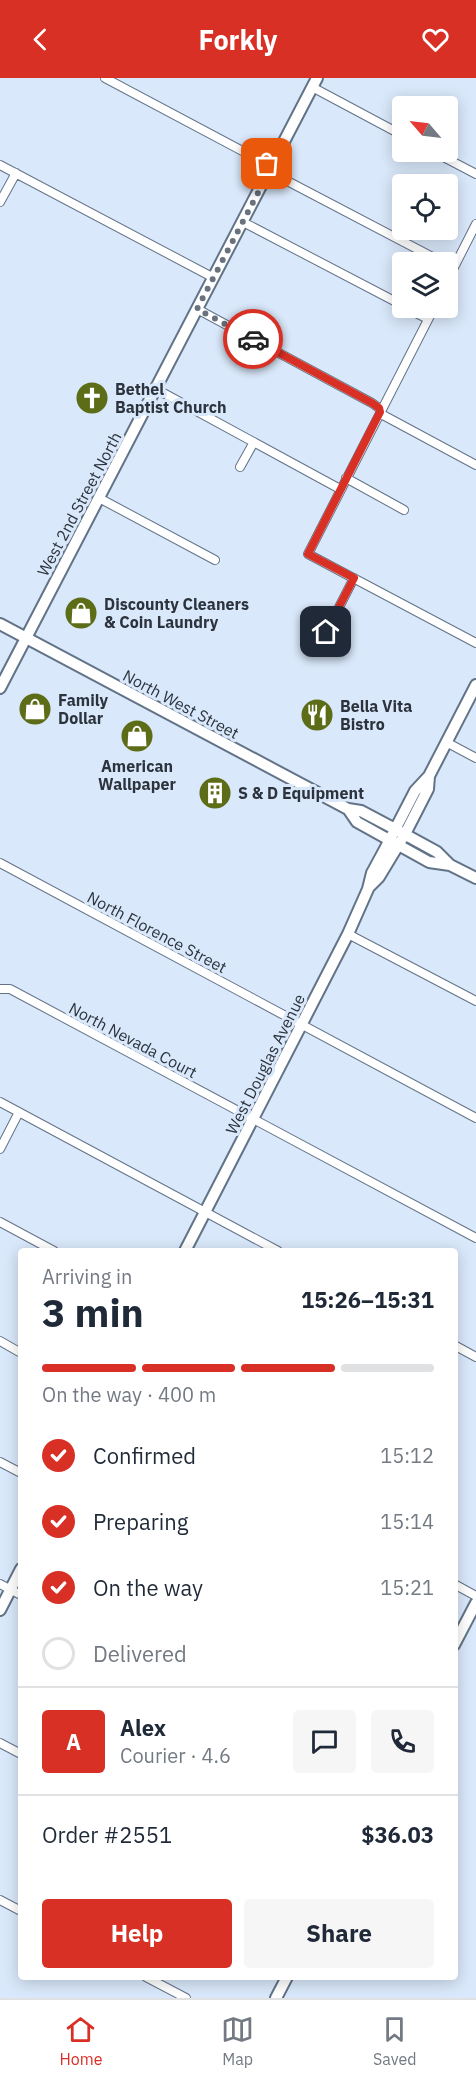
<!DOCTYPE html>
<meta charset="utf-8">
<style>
:root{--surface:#fff;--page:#f6f6f7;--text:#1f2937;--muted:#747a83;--line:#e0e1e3;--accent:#d93025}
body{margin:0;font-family:"IBM Plex Sans",sans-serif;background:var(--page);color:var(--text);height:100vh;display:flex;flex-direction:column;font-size:22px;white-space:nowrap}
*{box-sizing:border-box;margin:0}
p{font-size:20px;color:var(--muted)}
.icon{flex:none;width:33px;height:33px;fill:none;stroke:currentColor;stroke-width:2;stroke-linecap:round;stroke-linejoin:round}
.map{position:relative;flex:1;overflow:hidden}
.sheet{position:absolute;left:18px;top:1170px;width:440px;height:732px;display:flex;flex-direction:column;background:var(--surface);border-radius:6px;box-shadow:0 3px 15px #0003}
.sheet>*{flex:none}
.needle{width:39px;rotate:298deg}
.tools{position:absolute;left:392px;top:18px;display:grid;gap:12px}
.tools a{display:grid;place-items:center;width:66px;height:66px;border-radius:6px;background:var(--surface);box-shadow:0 3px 15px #0003;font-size:30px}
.pin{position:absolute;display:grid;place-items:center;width:51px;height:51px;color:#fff;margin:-26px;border-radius:12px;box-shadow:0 3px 9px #0006}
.courier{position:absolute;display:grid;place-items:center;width:60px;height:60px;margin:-30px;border:4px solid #d93025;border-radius:50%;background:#fff;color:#222;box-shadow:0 2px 8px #0007}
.summary em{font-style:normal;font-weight:700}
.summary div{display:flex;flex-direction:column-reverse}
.summary{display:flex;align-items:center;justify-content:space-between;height:102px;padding:0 24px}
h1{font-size:39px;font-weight:700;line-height:45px}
.bar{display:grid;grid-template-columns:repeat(4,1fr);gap:9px 6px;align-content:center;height:72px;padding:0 24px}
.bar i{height:8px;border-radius:4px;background:var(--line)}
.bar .active{background:var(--accent)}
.bar p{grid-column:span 4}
.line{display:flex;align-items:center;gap:15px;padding:0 24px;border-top:2px solid var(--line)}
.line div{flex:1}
.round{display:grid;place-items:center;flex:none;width:63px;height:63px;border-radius:6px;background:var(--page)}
ol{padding:0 24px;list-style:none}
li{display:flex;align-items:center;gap:18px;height:66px}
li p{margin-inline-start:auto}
li .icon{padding:6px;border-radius:50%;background:var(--accent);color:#fff;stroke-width:4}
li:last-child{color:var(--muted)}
li i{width:33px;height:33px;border:3px solid var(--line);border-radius:50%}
.primary-button{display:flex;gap:12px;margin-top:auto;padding:12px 24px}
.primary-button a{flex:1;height:69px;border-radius:6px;background:var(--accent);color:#fff;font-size:24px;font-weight:700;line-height:69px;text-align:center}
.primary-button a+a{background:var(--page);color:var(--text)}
header{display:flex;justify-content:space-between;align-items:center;height:78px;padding:0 24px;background:var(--accent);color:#fff;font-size:27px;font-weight:700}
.tab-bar{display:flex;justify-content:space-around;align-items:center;height:84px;border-top:2px solid var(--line);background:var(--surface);font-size:16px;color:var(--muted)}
.tab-bar a{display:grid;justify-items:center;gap:3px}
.tab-bar .active{color:var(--accent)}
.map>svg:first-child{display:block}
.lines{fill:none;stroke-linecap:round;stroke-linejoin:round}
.street-casing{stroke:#627387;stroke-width:10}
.secondary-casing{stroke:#627387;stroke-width:14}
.street{stroke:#fff;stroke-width:8}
.secondary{stroke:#fff;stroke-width:10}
.done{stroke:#69727e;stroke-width:6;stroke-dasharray:0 10.8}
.route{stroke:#d93025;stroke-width:8}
.labels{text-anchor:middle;stroke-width:6;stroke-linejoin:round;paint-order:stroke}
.poi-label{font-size:16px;font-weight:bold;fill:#2c333c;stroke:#d9e8fa;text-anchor:start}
.street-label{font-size:16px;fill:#2c333c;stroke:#d9e8fa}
</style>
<header><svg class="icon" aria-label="back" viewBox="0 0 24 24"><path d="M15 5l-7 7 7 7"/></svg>Forkly<svg class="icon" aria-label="heart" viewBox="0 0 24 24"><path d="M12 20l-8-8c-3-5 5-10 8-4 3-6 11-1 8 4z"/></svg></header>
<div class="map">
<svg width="476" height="1920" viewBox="0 0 476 1920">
<rect width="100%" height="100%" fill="#d9e8fa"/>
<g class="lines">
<defs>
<path id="street" d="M105 0 267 86 272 95 442 184
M312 9 402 57
M434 74 476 96
M0 87 214 200
M0 124 16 95
M243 144 402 227
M447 203 476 146
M406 230 428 241
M434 230 308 476 476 565
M197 231 372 325 379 330 381 336 476 387
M156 311 340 411
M240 389 254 364
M346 400 404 432
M99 420 215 482
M317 572 354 500
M446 664 476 680
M0 785 476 1040
M348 856 476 923
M0 911H10L476 1160
M0 1024 278 1173
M0 1071 19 1034
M0 1144 54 1173
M0 1263 21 1275
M454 1267 476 1279
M0 1384 21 1395
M0 1506 21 1517
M454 1506 476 1518
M0 1665 21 1676
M0 1822 21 1833
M146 1899 186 1920"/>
<path id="secondary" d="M0 546 348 731 361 733 395 751 437 774 450 787 476 800
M0 610 317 0
M348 731 357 744 429 784 450 787
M370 808 379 799 405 756 428 711 429 698
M185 1173 348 856 368 811 372 795 385 771 415 713 429 698 476 607
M0 1532 21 1491
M454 1567 476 1525
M276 1920 287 1899"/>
</defs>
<use href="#street" class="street-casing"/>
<use href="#secondary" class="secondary-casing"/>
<use href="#street" class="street"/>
<use href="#secondary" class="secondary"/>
</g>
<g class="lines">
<path class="done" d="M253 261 197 231 270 92 267 86"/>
<path class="route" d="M253 261 372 325 379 330 380 334 308 476 354 500 326 554"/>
</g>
<defs>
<symbol id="church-disc" viewBox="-11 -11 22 22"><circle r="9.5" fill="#5c6c17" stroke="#d9e8fa"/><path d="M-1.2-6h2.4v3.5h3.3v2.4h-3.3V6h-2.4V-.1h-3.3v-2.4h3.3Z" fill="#fff"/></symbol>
<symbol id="shop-disc" viewBox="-11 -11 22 22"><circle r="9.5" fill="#5c6c17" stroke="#d9e8fa"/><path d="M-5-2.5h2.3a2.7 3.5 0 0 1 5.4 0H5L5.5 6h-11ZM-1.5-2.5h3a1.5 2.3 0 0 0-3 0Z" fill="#fff"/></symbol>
<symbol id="restaurant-disc" viewBox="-11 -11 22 22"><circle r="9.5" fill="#5c6c17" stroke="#d9e8fa"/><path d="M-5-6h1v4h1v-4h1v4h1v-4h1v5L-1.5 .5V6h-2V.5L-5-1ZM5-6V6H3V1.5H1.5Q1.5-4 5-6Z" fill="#fff"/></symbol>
<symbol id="building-disc" viewBox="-11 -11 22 22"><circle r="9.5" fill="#5c6c17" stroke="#d9e8fa"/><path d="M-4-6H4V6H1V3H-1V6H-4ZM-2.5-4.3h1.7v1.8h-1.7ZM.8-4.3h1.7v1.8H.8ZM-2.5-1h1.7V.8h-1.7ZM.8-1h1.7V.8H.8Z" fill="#fff"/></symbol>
</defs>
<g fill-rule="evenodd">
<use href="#church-disc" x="73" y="301" width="38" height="38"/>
<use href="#shop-disc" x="62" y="516" width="38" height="38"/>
<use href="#shop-disc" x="16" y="612" width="38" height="38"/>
<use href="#restaurant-disc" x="298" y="618" width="38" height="38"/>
<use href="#shop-disc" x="118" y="639" width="38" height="38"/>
<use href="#building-disc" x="196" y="696" width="38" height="38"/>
</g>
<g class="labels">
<g class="poi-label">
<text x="115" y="317">Bethel<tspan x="115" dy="18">Baptist Church</tspan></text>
<text x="104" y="532">Discounty Cleaners<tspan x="104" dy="18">&amp; Coin Laundry</tspan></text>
<text x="58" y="628">Family<tspan x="58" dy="18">Dollar</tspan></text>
<text x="340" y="634">Bella Vita<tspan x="340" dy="18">Bistro</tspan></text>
<text x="137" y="694" text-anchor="middle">American<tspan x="137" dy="18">Wallpaper</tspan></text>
<text x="238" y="721">S &amp; D Equipment</text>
</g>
<g class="street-label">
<text transform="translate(79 426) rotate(-62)" y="6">West 2nd Street North</text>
<text transform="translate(181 626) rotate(28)" y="6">North West Street</text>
<text transform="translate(157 854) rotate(28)" y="6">North Florence Street</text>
<text transform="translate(133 962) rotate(28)" y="6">North Nevada Court</text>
<text transform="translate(265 986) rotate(-63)" y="6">West Douglas Avenue</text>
</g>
</g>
</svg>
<div class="tools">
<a><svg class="needle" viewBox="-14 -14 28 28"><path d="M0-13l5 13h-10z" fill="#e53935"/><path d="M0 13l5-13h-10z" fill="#747a83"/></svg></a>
<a><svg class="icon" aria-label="locate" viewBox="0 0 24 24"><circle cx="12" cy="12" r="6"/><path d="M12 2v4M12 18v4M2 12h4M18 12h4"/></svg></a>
<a><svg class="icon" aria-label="layers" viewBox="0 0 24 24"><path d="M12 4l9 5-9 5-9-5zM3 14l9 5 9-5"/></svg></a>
</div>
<div class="pin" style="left:267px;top:86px;background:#ea580c"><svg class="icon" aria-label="bag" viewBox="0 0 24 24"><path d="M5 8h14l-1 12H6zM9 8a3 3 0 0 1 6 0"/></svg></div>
<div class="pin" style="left:326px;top:554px;background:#1f2937"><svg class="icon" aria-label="home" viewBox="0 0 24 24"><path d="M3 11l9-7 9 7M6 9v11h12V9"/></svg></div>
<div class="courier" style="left:253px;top:261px"><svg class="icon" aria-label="car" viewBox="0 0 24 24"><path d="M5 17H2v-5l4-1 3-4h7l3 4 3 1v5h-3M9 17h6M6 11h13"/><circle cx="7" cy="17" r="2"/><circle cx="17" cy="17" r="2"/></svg></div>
<section class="sheet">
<div class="summary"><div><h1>3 min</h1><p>Arriving in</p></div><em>15:26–15:31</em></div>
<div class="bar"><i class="active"></i><i class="active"></i><i class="active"></i><i></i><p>On the way · 400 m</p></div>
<ol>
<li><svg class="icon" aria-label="check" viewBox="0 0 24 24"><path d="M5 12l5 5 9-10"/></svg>Confirmed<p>15:12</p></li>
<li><svg class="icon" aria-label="check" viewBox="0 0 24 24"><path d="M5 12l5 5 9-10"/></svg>Preparing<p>15:14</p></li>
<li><svg class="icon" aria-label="check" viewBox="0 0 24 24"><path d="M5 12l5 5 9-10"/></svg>On the way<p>15:21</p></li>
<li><i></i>Delivered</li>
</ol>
<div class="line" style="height:108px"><b class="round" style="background:var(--accent);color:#fff">A</b><div><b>Alex</b><p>Courier · 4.6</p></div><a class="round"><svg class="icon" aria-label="chat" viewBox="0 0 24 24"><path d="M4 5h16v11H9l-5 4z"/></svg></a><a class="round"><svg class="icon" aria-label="phone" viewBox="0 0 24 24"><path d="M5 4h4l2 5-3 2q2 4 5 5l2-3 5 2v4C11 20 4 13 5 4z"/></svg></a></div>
<div class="line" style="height:78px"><div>Order #2551</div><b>$36.03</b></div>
<div class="primary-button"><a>Help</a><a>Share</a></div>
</section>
</div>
<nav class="tab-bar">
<a class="active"><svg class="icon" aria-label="home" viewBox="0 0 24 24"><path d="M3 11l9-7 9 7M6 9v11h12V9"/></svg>Home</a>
<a><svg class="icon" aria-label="map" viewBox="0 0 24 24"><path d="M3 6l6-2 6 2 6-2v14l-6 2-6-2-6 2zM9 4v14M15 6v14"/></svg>Map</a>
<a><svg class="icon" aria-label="saved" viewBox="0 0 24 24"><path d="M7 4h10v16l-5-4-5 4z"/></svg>Saved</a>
</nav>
